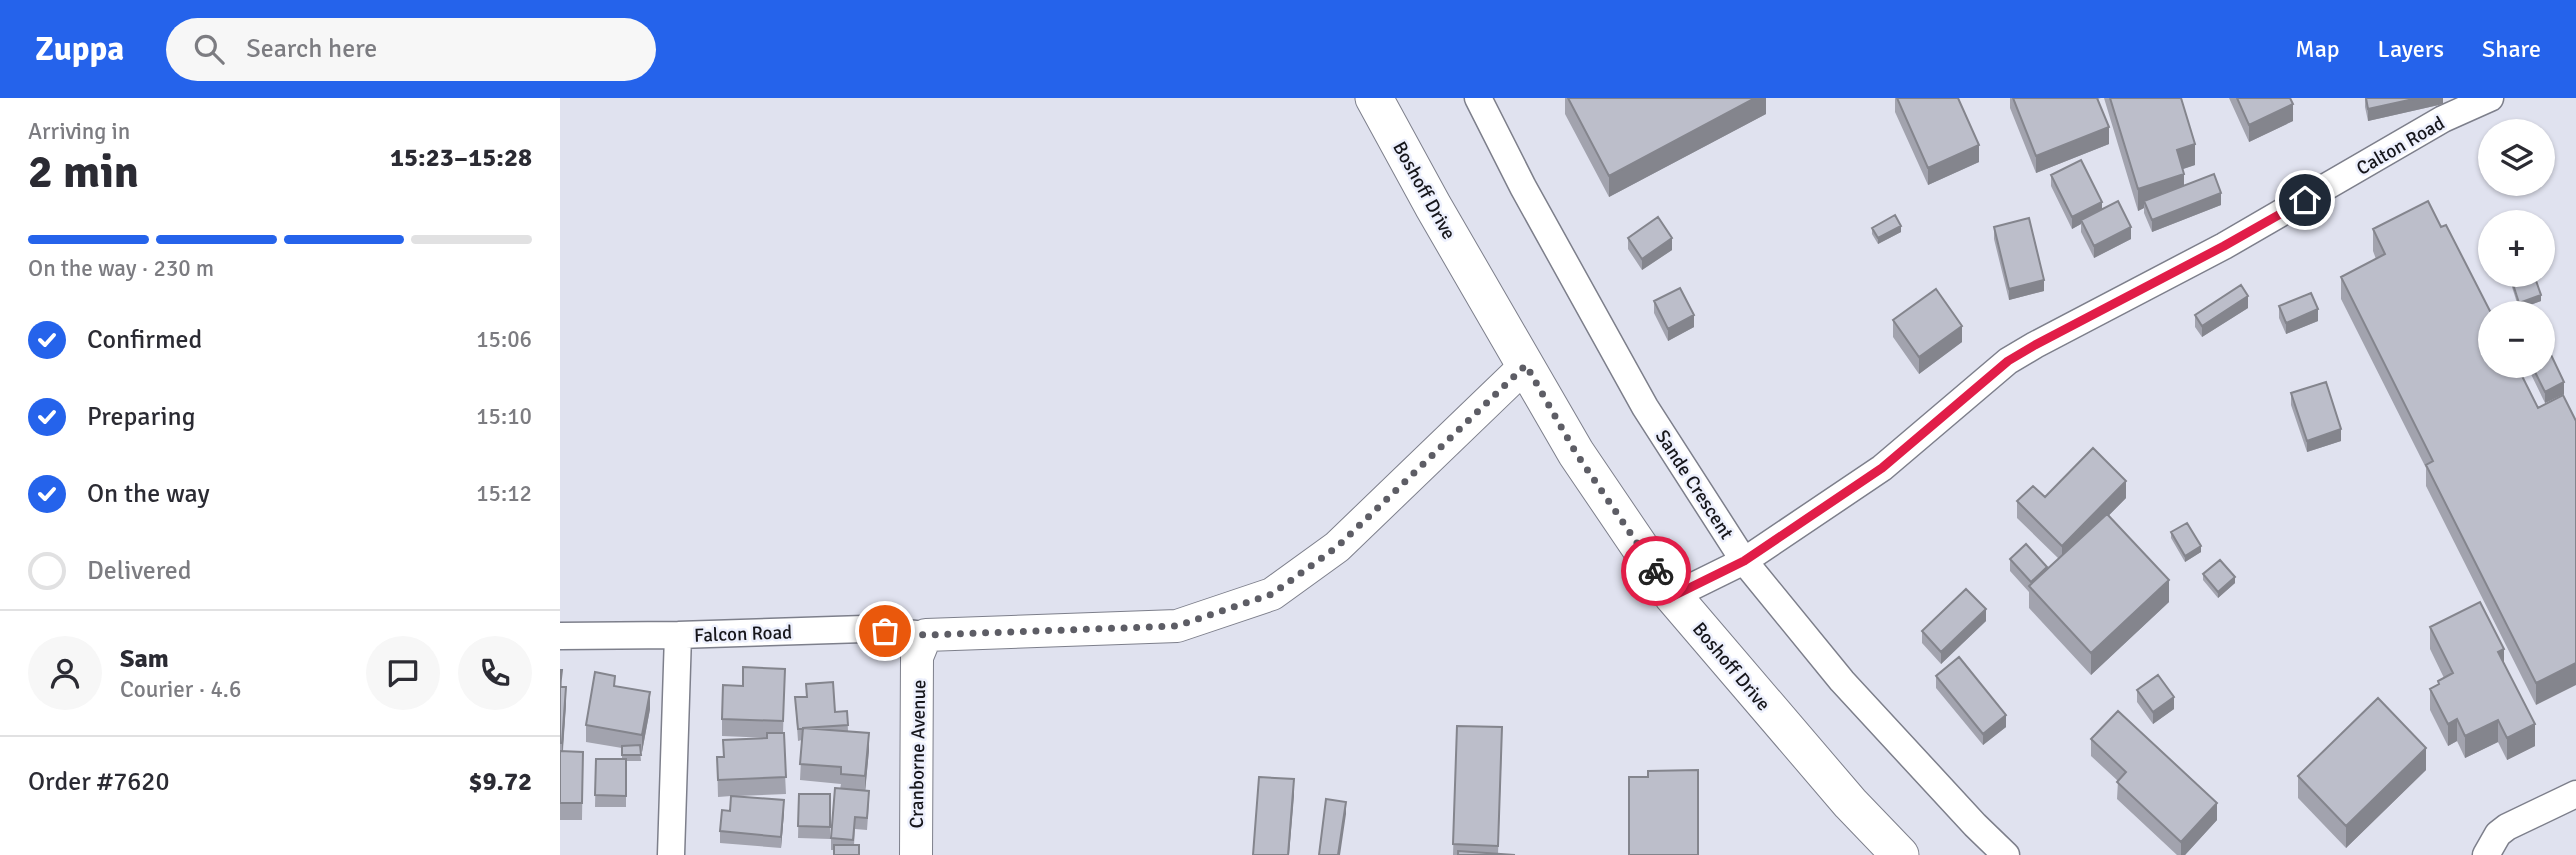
<!DOCTYPE html>
<meta charset="utf-8">
<style>
:root{--surface:#fff;--page:#f7f7f7;--text:#2b2b33;--muted:#7c7c81;--line:#e1e1e2;--accent:#2563eb}
body{margin:0;font-family:Signika,sans-serif;background:var(--page);color:var(--text);height:100vh;display:flex;flex-direction:column;font-size:26px;white-space:nowrap}
*{box-sizing:border-box;margin:0}
p{font-size:23px;color:var(--muted)}
.icon{flex:none;width:38px;height:38px;fill:none;stroke:currentColor;stroke-width:2;stroke-linecap:round;stroke-linejoin:round}
.map{position:relative;flex:1;overflow:hidden}
.panel{display:flex;flex-direction:column;background:var(--surface);width:560px}
.panel>*{flex:none}
.fabs{position:absolute;left:1918px;top:21px;display:grid;gap:14px}
.fabs a{display:grid;place-items:center;width:77px;height:77px;border-radius:50%;background:var(--surface);box-shadow:0 2px 5px #0004;font-size:35px}
.pin{position:absolute;display:grid;place-items:center;width:60px;height:60px;color:#fff;margin:-30px;border:4px solid #fff;border-radius:50%;box-shadow:0 2px 7px #0007}
.courier{position:absolute;display:grid;place-items:center;width:70px;height:70px;margin:-35px;border:5px solid #e11d48;border-radius:50%;background:#fff;color:#222;box-shadow:0 2px 9px #0007}
.head em{font-style:normal;font-weight:800}
.head div{display:flex;flex-direction:column-reverse}
.head{display:flex;align-items:center;justify-content:space-between;height:119px;padding:0 28px}
h1{font-size:46px;font-weight:800;line-height:52px}
.bar{display:grid;grid-template-columns:repeat(4,1fr);gap:10px 7px;align-content:center;height:84px;padding:0 28px}
.bar i{height:9px;border-radius:5px;background:var(--line)}
.bar .selected{background:var(--accent)}
.bar p{grid-column:span 4}
.line{display:flex;align-items:center;gap:18px;padding:0 28px;border-top:2px solid var(--line)}
.line div{flex:1}
.round{display:grid;place-items:center;flex:none;width:74px;height:74px;border-radius:37px;background:var(--page)}
ol{padding:0 28px;list-style:none}
li{display:flex;align-items:center;gap:21px;height:77px}
li p{margin-inline-start:auto}
li .icon{padding:7px;border-radius:50%;background:var(--accent);color:#fff;stroke-width:4}
li:last-child{color:var(--muted)}
li i{width:38px;height:38px;border:4px solid var(--line);border-radius:50%}
header{display:flex;align-items:center;gap:42px;box-sizing:border-box;height:98px;padding:0 35px;background:var(--accent);color:#fff}
header strong{font-size:33px}
nav{display:flex;gap:38px;margin-inline-start:auto;font-size:24px}
.search{width:490px;height:63px;background:var(--page);display:flex;align-items:center;gap:18px;box-sizing:border-box;padding:0 24px;border-radius:38px;color:var(--muted);font-size:26px}
main{display:flex;flex:1;min-height:0}
.map>svg:first-child{display:block}
.lines{fill:none;stroke-linecap:round;stroke-linejoin:round}
.minor-casing{stroke:#7d7f8b;stroke-width:29}
.tertiary-casing{stroke:#7d7f8b;stroke-width:34}
.secondary-casing{stroke:#7d7f8b;stroke-width:39}
.minor{stroke:#fff;stroke-width:26}
.tertiary{stroke:#fff;stroke-width:32}
.secondary{stroke:#fff;stroke-width:37}
.wall{fill:#a2a3ae}
.shaded-wall{fill:#84858d}
.building{fill:#bcbeca;stroke:#84858d;stroke-width:2}
.done{stroke:#5d5d65;stroke-width:7;stroke-dasharray:0 12.6}
.route{stroke:#e11d48;stroke-width:9}
.labels{text-anchor:middle;stroke-width:5;stroke-linejoin:round;paint-order:stroke}
.street-label{font-size:19px;fill:#16161b;stroke:#edf0fd}
</style>
<header>
<strong>Zuppa</strong>
<div class="search"><svg class="icon" aria-label="search" viewBox="0 0 24 24"><circle cx="10" cy="10" r="6"/><path d="M15 15l6 6"/></svg>Search here</div>
<nav><a>Map</a><a>Layers</a><a>Share</a></nav>
</header>
<main>
<section class="panel">
<div class="head"><div><h1>2 min</h1><p>Arriving in</p></div><em>15:23–15:28</em></div>
<div class="bar"><i class="selected"></i><i class="selected"></i><i class="selected"></i><i></i><p>On the way · 230 m</p></div>
<ol>
<li><svg class="icon" aria-label="check" viewBox="0 0 24 24"><path d="M5 12l5 5 9-10"/></svg>Confirmed<p>15:06</p></li>
<li><svg class="icon" aria-label="check" viewBox="0 0 24 24"><path d="M5 12l5 5 9-10"/></svg>Preparing<p>15:10</p></li>
<li><svg class="icon" aria-label="check" viewBox="0 0 24 24"><path d="M5 12l5 5 9-10"/></svg>On the way<p>15:12</p></li>
<li><i></i>Delivered</li>
</ol>
<div class="line" style="height:126px"><a class="round"><svg class="icon" aria-label="person" viewBox="0 0 24 24"><circle cx="12" cy="8" r="4"/><path d="M4 21q1-7 8-7t8 7"/></svg></a><div><b>Sam</b><p>Courier · 4.6</p></div><a class="round"><svg class="icon" aria-label="chat" viewBox="0 0 24 24"><path d="M4 5h16v11H9l-5 4z"/></svg></a><a class="round"><svg class="icon" aria-label="phone" viewBox="0 0 24 24"><path d="M5 4h4l2 5-3 2q2 4 5 5l2-3 5 2v4C11 20 4 13 5 4z"/></svg></a></div>
<div class="line" style="height:91px"><div>Order #7620</div><b>$9.72</b></div>
</section>
<div class="map">
<svg width="2016" height="757" viewBox="0 0 2016 757">
<rect width="100%" height="100%" fill="#e0e2ef"/>
<g class="lines">
<defs>
<path id="minor" d="M918 0 963 89 1085 309 1184 463 1282 583 1415 727 1446 757
M1113 498 1184 463 1322 370 1448 263 1475 247 1664 148 1883 21 1930 0
M0 538 118 537 304 531 366 537
M111 757 118 537
M1926 757 1938 736 1947 729 2016 696"/>
<path id="tertiary" d="M356 757 357 559 366 537 617 528 712 496 777 449 966 267"/>
<path id="secondary" d="M814 0 873 108 1016 355 1113 498 1290 705 1340 757"/>
</defs>
<use href="#minor" class="minor-casing"/>
<use href="#tertiary" class="tertiary-casing"/>
<use href="#secondary" class="secondary-casing"/>
<use href="#minor" class="minor"/>
<use href="#tertiary" class="tertiary"/>
<use href="#secondary" class="secondary"/>
</g>
<path class="wall" d="M1005 0H1206V16L1049 99 1005 16Z
M1335 0H1398L1419 64 1368 87 1335 14Z
M1450 0H1541L1538 1 1549 46 1476 75 1450 10Z
M1544 0H1621L1635 67 1623 71 1624 88 1661 107 1592 134 1584 115V110L1578 113Z
M1669 0H1730L1733 23 1689 44Z
M1805 0H1883V6L1808 23 1805 9Z
M1491 77 1542 112 1571 141 1534 160 1521 134V126L1512 131 1491 88Z
M1434 129 1484 193 1449 202 1434 141Z
M1881 129 1978 310 1976 607 1866 388V370L1781 201V179L1816 161 1813 153V131Z
M1312 130 1341 134 1318 146 1312 136Z
M1068 140 1112 152 1082 172 1068 151Z
M1952 183 1981 203 1959 211 1952 189Z
M1094 203 1134 229 1108 243 1094 215Z
M1719 208 1758 223 1726 236 1719 220Z
M1688 210 1642 239 1635 229V217Z
M1333 222 1402 244 1359 276 1333 239Z
M1967 268H1983L2004 296 1985 305Z
M1731 295 1781 343 1747 354 1731 307Z
M1485 399 1566 400 1549 417 1609 504 1531 577 1469 510V494L1450 473V461L1487 471 1499 461 1457 420V403Z
M1611 434 1641 454 1625 464 1611 440Z
M1643 476 1675 485 1658 500 1643 482Z
M1426 523 1381 566 1362 545V533Z
M1870 529 1944 565 1975 648 1947 662 1938 644 1905 660 1897 643 1888 648 1870 612V591L1878 587V583L1884 580 1870 551Z
M225 571 223 635 226 696 177 698 224 714 221 750 160 745V733L170 713 171 698 158 699 157 659H163V642L207 640 162 638V621L183 588Z
M0 572 2 589 6 606 3 653 23 654 22 722H0Z
M1376 578 1446 629 1423 647 1376 590Z
M246 586 275 614 287 613 288 633 309 652 305 693 309 704 307 732 295 731 294 747 274 752H271V740L281 686 240 682 242 642 238 643 235 599H246Z
M55 588 90 611 82 654 80 653 81 663H66V709H35L36 661H62V650L26 644V627Z
M1577 592 1614 611 1593 626 1577 604Z
M897 628 942 646 938 756 955 757H893Z
M1531 641 1657 722 1625 757H1617L1557 701 1558 683 1531 658Z
M1866 672 1786 750 1738 700V678Z
M239 696H270V741L238 740Z"/>
<path class="shaded-wall" d="M1195 0H1206V16L1049 99V78Z
M1858 0H1883V6L1808 23V11Z
M1733 6V23L1689 44V27Z
M1549 29V46L1476 75V58Z
M1635 46V67L1617 73V52Z
M1419 47V64L1368 87V70Z
M1624 76V98L1584 103V110L1578 113V91Z
M1661 95V107L1592 134V122Z
M1542 104V116L1521 122V126L1512 131V119Z
M1341 128V134L1318 146V140Z
M1571 129V141L1534 160V148Z
M1112 140V152L1082 172V161Z
M1484 182V193L1449 202V191Z
M1981 197V203L1959 211V205Z
M1688 198V210L1642 239V228Z
M1758 211V223L1726 236V225Z
M1134 217V229L1108 243V231Z
M1402 228V244L1359 276V259Z
M2004 284V296L1985 305V294Z
M1781 331V343L1747 354V343Z
M1566 383V400L1502 465V448Z
M1641 448V454L1625 464V458Z
M1675 479V485L1658 500V494Z
M1609 482V504L1531 577V555Z
M1426 511V523L1381 566V554Z
M1944 551V573L1938 554Z
M2016 565V587L1976 607V585Z
M6 589V606L2 662V645Z
M90 594V611L82 654V637Z
M1614 599V611L1593 626V614Z
M1446 617V629L1423 647V636Z
M1897 621V643L1888 648V626Z
M1938 622V644L1905 660V638Z
M1975 626V648L1947 662V640Z
M309 635V652L305 695V678Z
M1866 650V672L1786 750V728Z
M734 681V698L729 757H728Z
M224 702V714L221 750V739Z
M786 704V716L780 757H778Z
M1657 705V722L1625 757H1621V744Z"/>
<path class="building" d="M1008 0H1195L1049 78Z
M1337 0H1398L1419 47 1368 70Z
M1453 0H1537L1549 29 1476 58Z
M1550 0H1621L1635 46 1617 52 1624 76 1578 91Z
M1677 0H1730L1733 6 1689 27Z
M1806 0H1858L1808 11Z
M1521 62 1542 104 1512 119 1491 77Z
M1654 76 1661 95 1592 122 1584 103Z
M1558 103 1571 129 1534 148 1521 122Z
M1868 103 1881 129 1886 127 1931 215 1930 268H1957L1978 310 2003 297 2016 323V565L1976 585 1866 367 1873 363 1781 179 1825 156 1813 131Z
M1335 117 1341 128 1318 140 1312 130Z
M1098 119 1112 140 1082 161 1068 140Z
M1469 120 1484 182 1449 191 1434 129Z
M1970 177H1974L1981 197 1959 205 1952 183Z
M1681 187 1688 198 1642 228 1635 217Z
M1120 190 1134 217 1108 231 1094 203Z
M1376 191 1402 228 1359 259 1333 222Z
M1751 195 1758 211 1726 225 1719 208Z
M1983 240 2004 284 1985 294 1972 268H1983Z
M1766 284 1781 331 1747 343 1731 295Z
M1533 350 1566 383 1502 448 1457 403 1473 388 1485 399Z
M1547 416 1609 482 1531 555 1469 488Z
M1627 425 1641 448 1625 458 1611 434Z
M1466 446 1487 469 1471 484 1450 461Z
M1660 462 1675 479 1658 494 1643 476Z
M1406 491 1426 511 1381 554 1362 533Z
M1920 504 1944 551 1938 554 1975 626 1947 640 1938 622 1905 638 1897 621 1888 626 1870 591 1879 586 1878 583 1893 575 1870 529Z
M1399 559 1446 617 1423 636 1376 578Z
M183 569 225 571 223 623 162 621 163 587 183 588Z
M0 572H2L0 589H6L2 645H0Z
M35 574 55 578 54 588 90 594 82 637 26 627Z
M1598 577 1614 599 1593 614 1577 592Z
M273 584 275 614 287 613 288 627 243 630V631H238L235 599H247L246 586Z
M1818 600 1866 650 1786 728 1738 678Z
M1558 613 1657 705 1621 744 1557 684 1566 674 1531 641Z
M897 628 942 629 938 748 893 746Z
M243 630 309 635 305 678 281 676V669L240 666Z
M207 635H224L226 679 158 682 157 659H164L163 642 207 640Z
M80 647 81 657H62V648Z
M0 653 23 654 22 705H0Z
M36 661H66V698L35 697Z
M1138 672V757H1069V679H1088V673Z
M699 679 734 681 728 757H693Z
M275 690 309 693 307 720 295 719 293 742 271 740Z
M239 696H270V729L238 728Z
M171 698 224 702 221 739 160 733 162 712 170 713Z
M766 701 786 704 778 757H759Z
M274 747H299V757H274Z
M898 753 955 757H898Z"/>
<g class="lines">
<path class="done" d="M325 533 366 537 617 528 712 496 777 449 966 267 1016 355 1096 473"/>
<path class="route" d="M1096 473 1113 498 1184 463 1322 370 1448 263 1475 247 1664 148 1745 102"/>
</g>
<g class="labels">
<g class="street-label">
<text transform="translate(1840 47) rotate(-30)" y="7">Calton Road</text>
<text transform="translate(865 92) rotate(61)" y="7">Boshoff Drive</text>
<text transform="translate(1135 386) rotate(57)" y="7">Sande Crescent</text>
<text transform="translate(183 535) rotate(-2)" y="7">Falcon Road</text>
<text transform="translate(1172 568) rotate(50)" y="7">Boshoff Drive</text>
<text transform="translate(357 656) rotate(-89)" y="7">Cranborne Avenue</text>
</g>
</g>
</svg>
<div class="fabs">
<a><svg class="icon" aria-label="layers" viewBox="0 0 24 24"><path d="M12 4l9 5-9 5-9-5zM3 14l9 5 9-5"/></svg></a>
<a>+</a>
<a>−</a>
</div>
<div class="pin" style="left:325px;top:533px;background:#ea580c"><svg class="icon" aria-label="bag" viewBox="0 0 24 24"><path d="M5 8h14l-1 12H6zM9 8a3 3 0 0 1 6 0"/></svg></div>
<div class="pin" style="left:1745px;top:102px;background:#1f2937"><svg class="icon" aria-label="home" viewBox="0 0 24 24"><path d="M3 11l9-7 9 7M6 9v11h12V9"/></svg></div>
<div class="courier" style="left:1096px;top:473px"><svg class="icon" aria-label="bike" viewBox="0 0 24 24"><circle cx="6" cy="16" r="4"/><circle cx="18" cy="16" r="4"/><path d="M6 16l4-8h5l3 8M10 8l3 8H6M13 5h3"/></svg></div>
</div>
</main>
